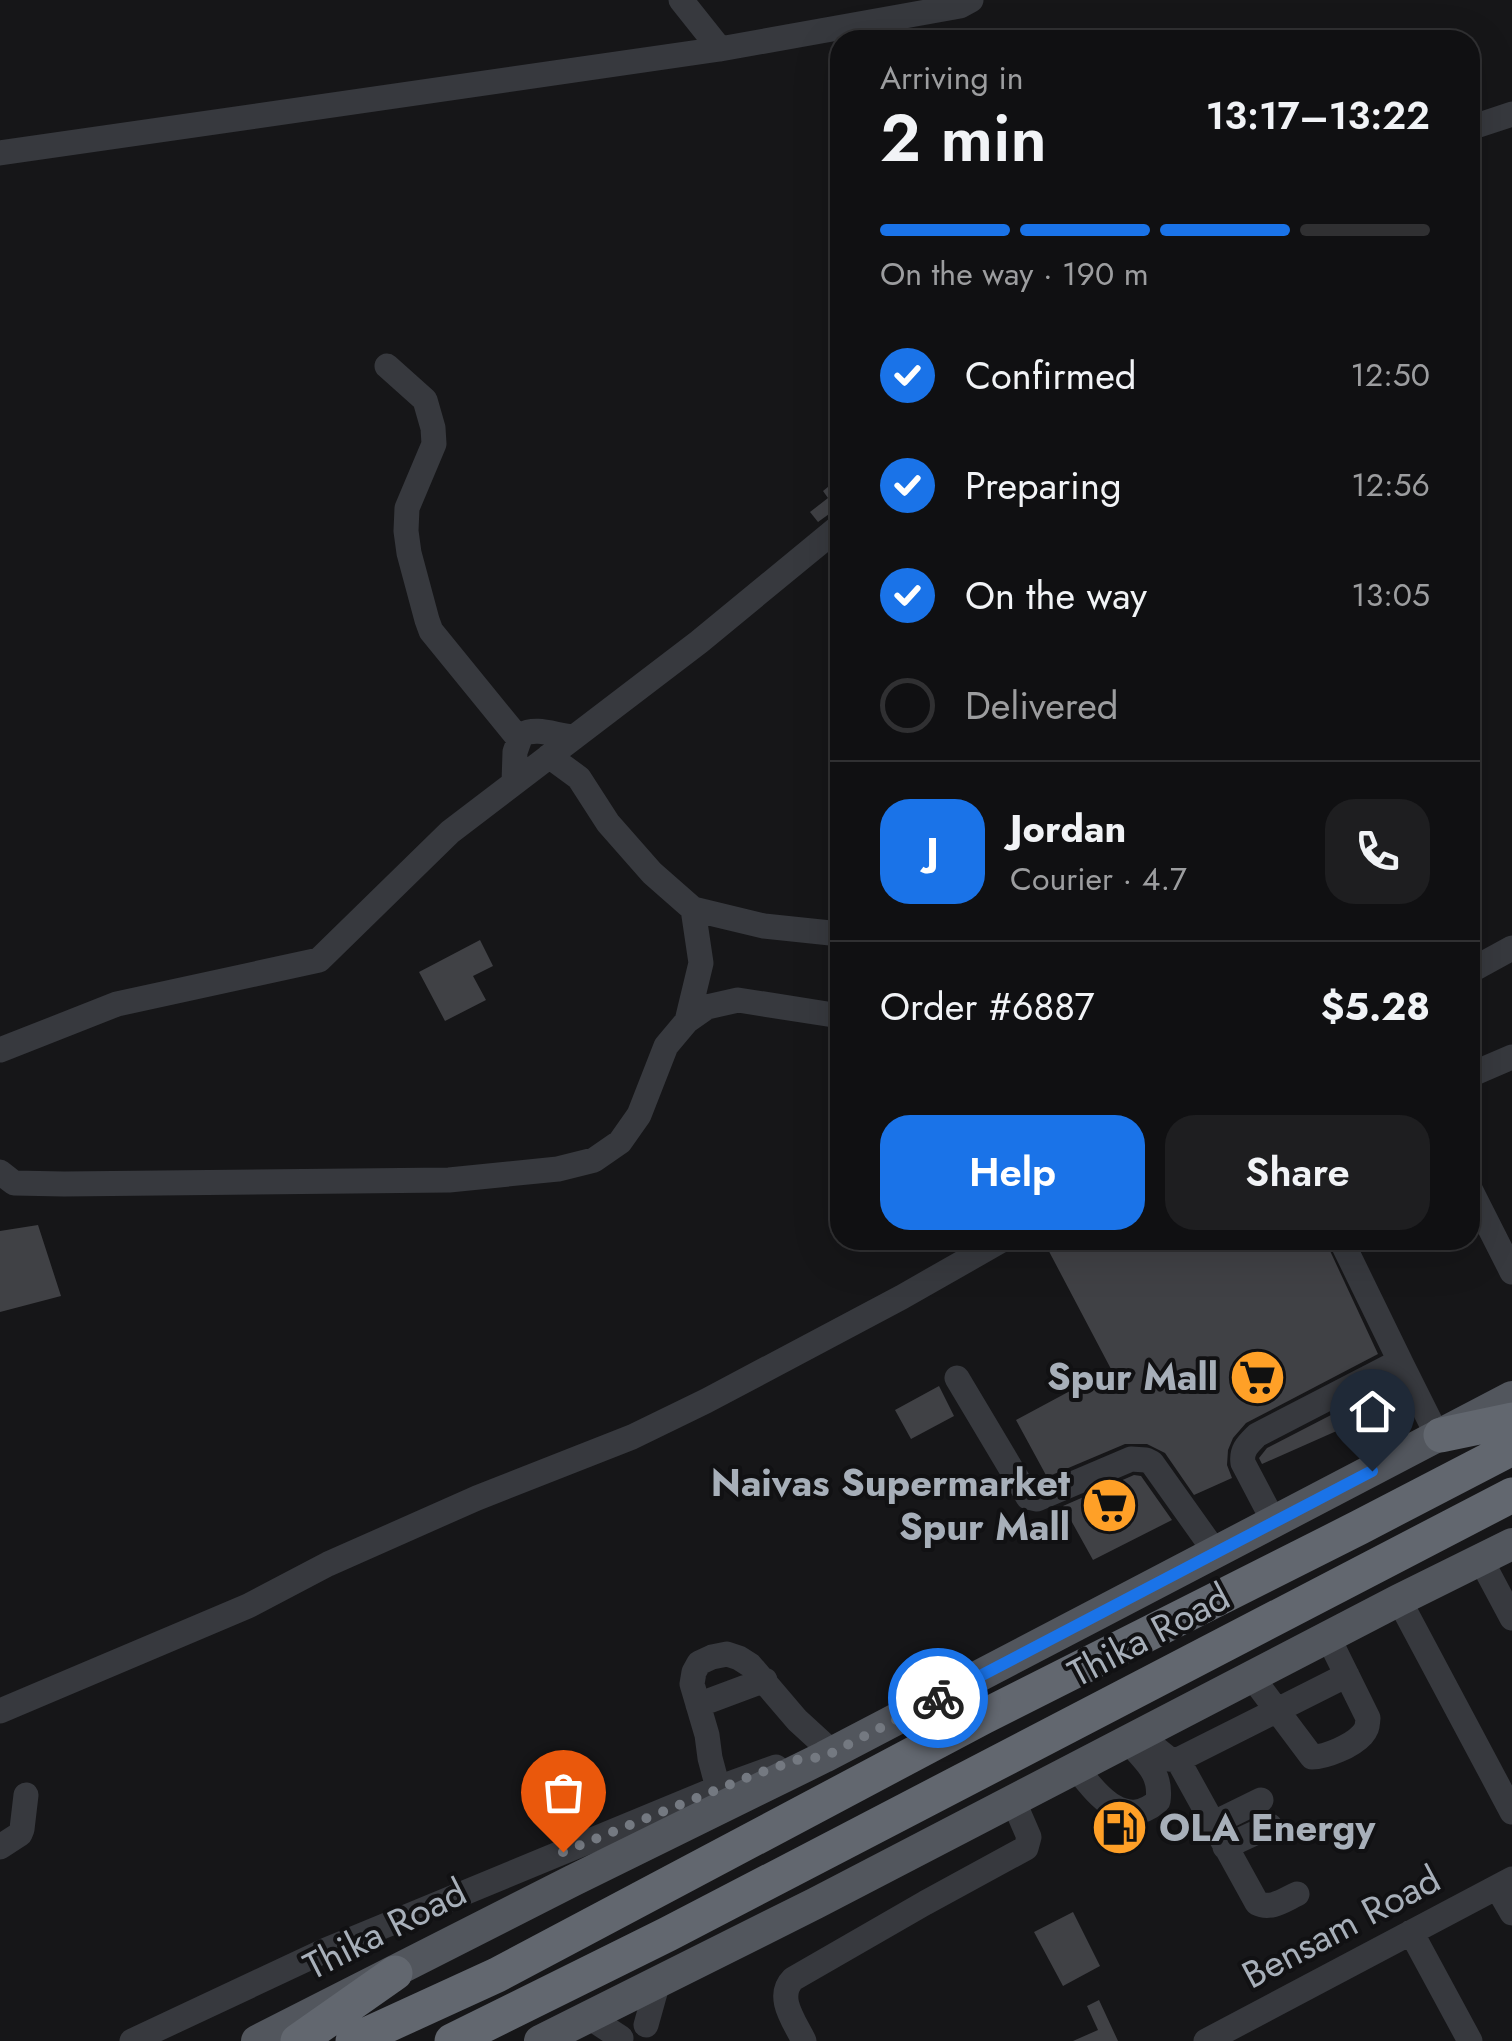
<!DOCTYPE html>
<meta charset="utf-8">
<style>
:root{--surface:#101012;--page:#1e1e20;--text:#f1f3f6;--muted:#9c9d9f;--line:#303032;--accent:#1a73e8}
body{margin:0;font-family:Jost,sans-serif;background:var(--page);color:var(--text);height:100vh;display:flex;flex-direction:column;font-size:38px;white-space:nowrap}
*{box-sizing:border-box;margin:0}
p{font-size:32px;color:var(--muted)}
.icon{flex:none;width:55px;height:55px;fill:none;stroke:currentColor;stroke-width:2;stroke-linecap:round;stroke-linejoin:round}
.map{position:relative;flex:1;overflow:hidden}
.sheet{position:absolute;left:830px;top:30px;width:650px;height:1220px;display:flex;flex-direction:column;background:var(--surface);border-radius:30px;box-shadow:0 10px 40px #0002,0 0 0 2px var(--line)}
.sheet>*{flex:none}
.pin{position:absolute;display:grid;place-items:center;width:85px;height:85px;color:#fff;margin:-102px -42px;border-radius:50% 50% 50% 0;rotate:-45deg;box-shadow:0 0 10px #0007}
.pin .icon{rotate:45deg}
.courier{position:absolute;display:grid;place-items:center;width:100px;height:100px;margin:-50px;border:8px solid #1a73e8;border-radius:50%;background:#fff;color:#222;box-shadow:0 2px 12px #0007}
.head em{font-style:normal;font-weight:600}
.head div{display:flex;flex-direction:column-reverse}
.head{display:flex;align-items:center;justify-content:space-between;height:170px;padding:0 50px}
h1{font-size:65px;font-weight:600;line-height:75px}
.bar{display:grid;grid-template-columns:repeat(4,1fr);gap:15px 10px;align-content:center;height:120px;padding:0 50px}
.bar i{height:12px;border-radius:8px;background:var(--line)}
.bar .current{background:var(--accent)}
.bar p{grid-column:span 4}
.line{display:flex;align-items:center;gap:25px;padding:0 50px;border-top:2px solid var(--line)}
.line div{flex:1}
.round{display:grid;place-items:center;flex:none;width:105px;height:105px;border-radius:30px;background:var(--page)}
ol{padding:0 50px;list-style:none}
li{display:flex;align-items:center;gap:30px;height:110px}
li p{margin-inline-start:auto}
li .icon{padding:10px;border-radius:50%;background:var(--accent);color:#fff;stroke-width:4}
li:last-child{color:var(--muted)}
li i{width:55px;height:55px;border:5px solid var(--line);border-radius:50%}
.primary-button{display:flex;gap:20px;margin-top:auto;padding:20px 50px}
.primary-button a{flex:1;height:115px;border-radius:30px;background:var(--accent);color:#fff;font-size:40px;font-weight:600;line-height:115px;text-align:center}
.primary-button a+a{background:var(--page);color:var(--text)}
.map>svg:first-child{display:block}
.building{fill:#404145}
.lines{fill:none;stroke-linecap:round;stroke-linejoin:round}
.minor{stroke:#37393e;stroke-width:25}
.major{stroke:#52565d;stroke-width:32}
.highway{stroke:#62676f;stroke-width:35}
.done{stroke:#747981;stroke-width:10;stroke-dasharray:0 18}
.route{stroke:#1a73e8;stroke-width:12}
.labels{text-anchor:middle;stroke-width:8;stroke-linejoin:round;paint-order:stroke}
.poi-label{font-size:38px;font-weight:bold;fill:#a7afb9;stroke:#111113;text-anchor:end}
.street-label{font-size:38px;fill:#a7afb9;stroke:#111113}
</style>
<div class="map">
<svg width="1512" height="2041" viewBox="0 0 1512 2041">
<rect width="100%" height="100%" fill="#161618"/>
<path class="building" d="M834 482 840 489V510L836 509 818 522 810 512 828 498 823 491Z
M480 940 493 966 473 976 486 1000 445 1021 419 972Z
M38 1225 61 1296 0 1312V1231Z
M1043 1240H1325L1378 1354 1246 1423 1233 1438 1228 1450 1227 1465 1232 1478 1194 1495 1165 1453 1147 1444H1125L1047 1477 1016 1420 1111 1369Z
M1393 1383 1402 1402 1262 1464 1259 1458 1267 1448Z
M939 1386 954 1416 911 1439 895 1410Z
M1134 1475 1141 1476 1172 1520 1093 1560 1063 1506Z
M1073 1912 1100 1966 1063 1986 1034 1932Z
M1099 2000 1118 2041H1073L1098 2030 1087 2006Z"/>
<g class="lines">
<path class="minor" d="M720 49 960 6 971 0
M1470 128 1512 114
M0 153 720 49 681 0
M387 366 425 400 433 428 434 444 407 508 406 531 409 553 427 620 431 631 519 739
M549 756 579 778 608 823 652 873 693 909 764 926 840 934
M514 783 515 752 521 735C537 726 556 736 574 737
M1470 971 1512 948
M687 1021 701 963 693 909
M0 1050 117 1004 319 960 450 832 699 642 840 526
M1470 1075 1512 1057
M0 1172 14 1183 64 1184 449 1180 558 1169 594 1160 620 1142 639 1115 666 1046 687 1021 707 1007 738 1000 840 1016
M1470 1189 1512 1272
M1341 1240 1400 1361
M957 1378 1028 1497 1037 1499 1131 1459 1146 1460 1152 1463 1216 1553
M1274 1522 1243 1463C1241 1450 1248 1444 1257 1435L1400 1361 1438 1437
M1481 1560 1512 1618
M1399 1600 1512 1812
M1252 1677 1312 1757C1326 1757 1352 1746 1362 1735 1368 1728 1367 1726 1368 1718L1328 1637
M698 1705 765 1680
M0 1711 248 1606 328 1564 477 1498 632 1437 706 1401 902 1297 1002 1240
M1139 1735 1169 1759 1178 1760 1347 1675
M1178 1760 1257 1903C1271 1910 1284 1900 1297 1894
M1076 1768C1097 1794 1124 1831 1158 1801 1162 1772 1145 1762 1128 1741
M718 1788 710 1758 707 1735 692 1684 694 1672 699 1663 712 1657 727 1654 739 1658 750 1665 797 1720 833 1753
M1212 1824 1261 1800
M0 1847 20 1834 22 1829 26 1795
M1225 1847 1270 1826
M1497 1887 1512 1913
M1411 1932 1470 2041
M589 2017 621 2038
M646 2025 658 1982
M132 2041 326 1950 718 1788 776 1767
M804 2041C795 2022 775 1997 793 1979L925 1903 1026 1848 1029 1837 1013 1800
M1206 2041 1512 1879"/>
<path class="major" d="M257 2041 572 1881 824 1757 1512 1397
M540 2041 816 1903 1399 1600 1512 1544"/>
<path class="highway" d="M1441 1435 1512 1420
M298 2041 395 1973
M353 2041 497 1975 983 1717 1360 1527 1512 1448
M452 2041 668 1934 1512 1495"/>
</g>
<g class="lines">
<path class="done" d="M563 1852 756 1774 800 1759 824 1757 938 1698"/>
<path class="route" d="M938 1698 1372 1471"/>
</g>
<defs>
<symbol id="supermarket-disc" viewBox="-11 -11 22 22"><circle r="9.5" fill="#ffa027" stroke="#111113"/><path d="M-6-5.5h2.5l.6 2H6L4.5 2H-2.5L-4.4-4H-6ZM-1.5 3.2a1.3 1.3 0 1 0 .1 0ZM3 3.2a1.3 1.3 0 1 0 .1 0Z" fill="#111"/></symbol>
<symbol id="fuel-disc" viewBox="-11 -11 22 22"><circle r="9.5" fill="#ffa027" stroke="#111113"/><path d="M-5.5-6h7V0h2V4h1.3V-2.5L3-4.5l.8-.8L6-3V5H2.5V1h-1V6h-7ZM-4.2-4.7v3.2H.2V-4.7Z" fill="#111"/></symbol>
</defs>
<g fill-rule="evenodd">
<use href="#supermarket-disc" x="1226" y="1346" width="63" height="63"/>
<use href="#supermarket-disc" x="1078" y="1474" width="63" height="63"/>
<use href="#fuel-disc" x="1088" y="1796" width="63" height="63"/>
</g>
<g class="labels">
<g class="poi-label">
<text x="1218" y="1390">Spur Mall</text>
<text x="1070" y="1496">Naivas Supermarket<tspan x="1070" dy="44">Spur Mall</tspan></text>
<text x="1159" y="1841" text-anchor="start">OLA Energy</text>
</g>
<g class="street-label">
<text transform="translate(1149 1635) rotate(-28)" y="13">Thika Road</text>
<text transform="translate(1341 1927) rotate(-28)" y="13">Bensam Road</text>
<text transform="translate(385 1929) rotate(-27)" y="13">Thika Road</text>
</g>
</g>
</svg>
<div class="pin" style="left:563px;top:1852px;background:#ea580c"><svg class="icon" aria-label="bag" viewBox="0 0 24 24"><path d="M5 8h14l-1 12H6zM9 8a3 3 0 0 1 6 0"/></svg></div>
<div class="pin" style="left:1372px;top:1471px;background:#1f2937"><svg class="icon" aria-label="home" viewBox="0 0 24 24"><path d="M3 11l9-7 9 7M6 9v11h12V9"/></svg></div>
<div class="courier" style="left:938px;top:1698px"><svg class="icon" aria-label="bike" viewBox="0 0 24 24"><circle cx="6" cy="16" r="4"/><circle cx="18" cy="16" r="4"/><path d="M6 16l4-8h5l3 8M10 8l3 8H6M13 5h3"/></svg></div>
<section class="sheet">
<div class="head"><div><h1>2 min</h1><p>Arriving in</p></div><em>13:17–13:22</em></div>
<div class="bar"><i class="current"></i><i class="current"></i><i class="current"></i><i></i><p>On the way · 190 m</p></div>
<ol>
<li><svg class="icon" aria-label="check" viewBox="0 0 24 24"><path d="M5 12l5 5 9-10"/></svg>Confirmed<p>12:50</p></li>
<li><svg class="icon" aria-label="check" viewBox="0 0 24 24"><path d="M5 12l5 5 9-10"/></svg>Preparing<p>12:56</p></li>
<li><svg class="icon" aria-label="check" viewBox="0 0 24 24"><path d="M5 12l5 5 9-10"/></svg>On the way<p>13:05</p></li>
<li><i></i>Delivered</li>
</ol>
<div class="line" style="height:180px"><b class="round" style="background:var(--accent);color:#fff">J</b><div><b>Jordan</b><p>Courier · 4.7</p></div><a class="round"><svg class="icon" aria-label="phone" viewBox="0 0 24 24"><path d="M5 4h4l2 5-3 2q2 4 5 5l2-3 5 2v4C11 20 4 13 5 4z"/></svg></a></div>
<div class="line" style="height:130px"><div>Order #6887</div><b>$5.28</b></div>
<div class="primary-button"><a>Help</a><a>Share</a></div>
</section>
</div>
